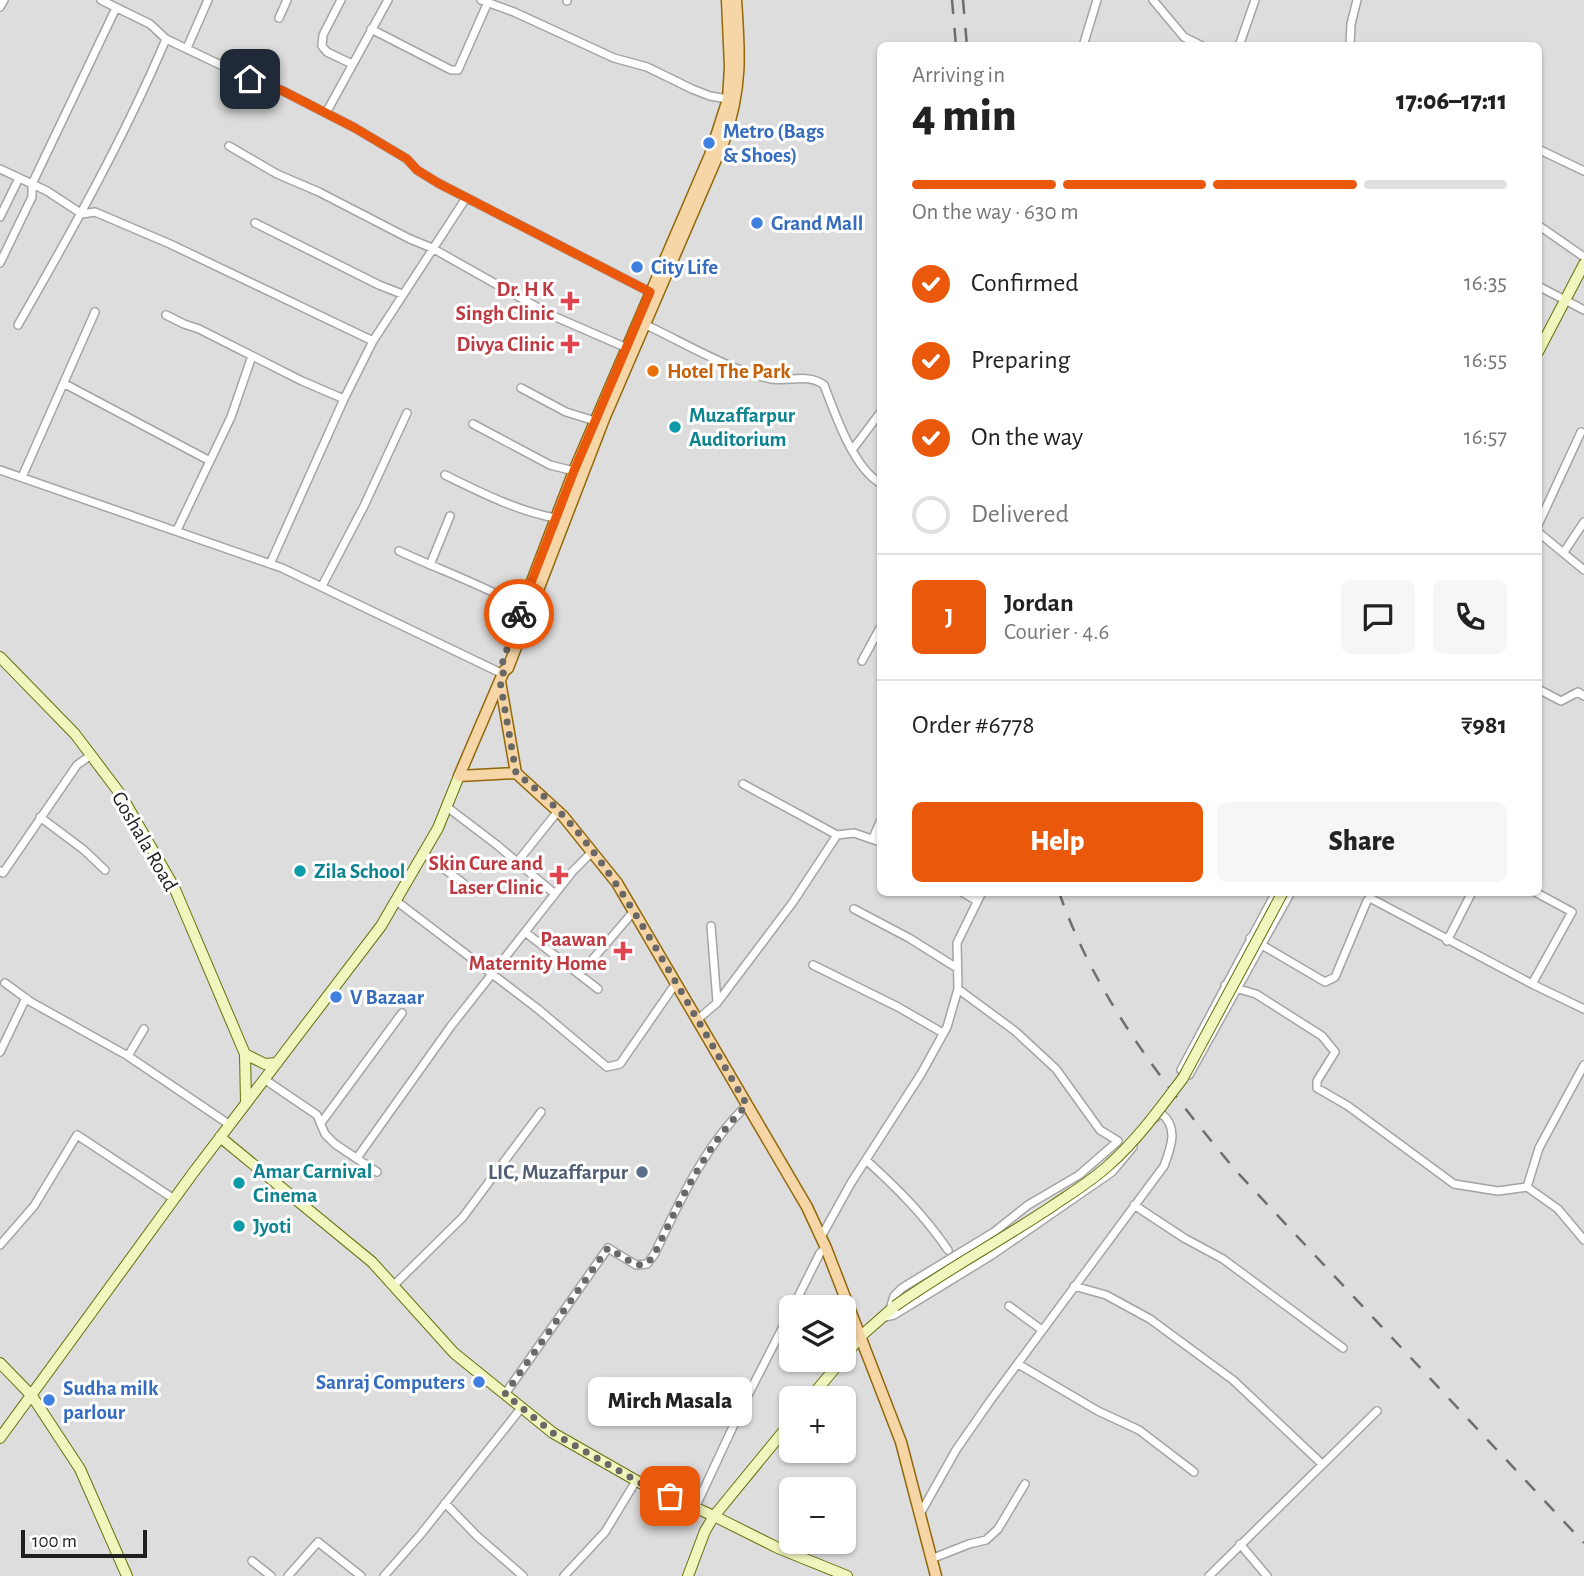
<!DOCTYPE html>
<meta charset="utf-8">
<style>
:root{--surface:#fff;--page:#f6f6f6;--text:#222;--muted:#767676;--line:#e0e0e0;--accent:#ea580c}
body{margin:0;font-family:"Alegreya Sans",sans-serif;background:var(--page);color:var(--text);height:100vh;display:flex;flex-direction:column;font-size:26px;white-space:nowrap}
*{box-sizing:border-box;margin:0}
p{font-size:23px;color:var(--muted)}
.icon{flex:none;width:38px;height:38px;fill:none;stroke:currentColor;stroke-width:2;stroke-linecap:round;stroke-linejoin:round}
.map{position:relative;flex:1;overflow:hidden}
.sheet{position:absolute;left:877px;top:42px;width:665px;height:854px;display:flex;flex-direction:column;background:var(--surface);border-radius:10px;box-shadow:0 2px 5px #0004}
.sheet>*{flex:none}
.tools{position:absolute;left:779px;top:1295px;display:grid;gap:14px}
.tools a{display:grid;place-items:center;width:77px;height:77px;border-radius:10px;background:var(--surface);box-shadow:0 2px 5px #0004;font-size:35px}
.scale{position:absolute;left:21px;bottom:18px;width:126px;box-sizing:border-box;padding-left:7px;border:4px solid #202020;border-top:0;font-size:19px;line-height:24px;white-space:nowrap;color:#202020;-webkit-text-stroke:5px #fff;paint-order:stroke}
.pin{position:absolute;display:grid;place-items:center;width:60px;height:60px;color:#fff;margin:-30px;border-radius:14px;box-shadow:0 4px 10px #0006}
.courier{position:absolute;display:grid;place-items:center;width:70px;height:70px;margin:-35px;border:5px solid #ea580c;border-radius:50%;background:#fff;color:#222;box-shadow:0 2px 9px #0007}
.bubble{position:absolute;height:49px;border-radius:10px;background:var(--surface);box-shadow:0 2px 5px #0004;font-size:23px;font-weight:800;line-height:49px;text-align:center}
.summary em{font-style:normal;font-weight:800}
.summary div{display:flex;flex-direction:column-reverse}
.summary{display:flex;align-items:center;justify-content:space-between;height:119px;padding:0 35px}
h1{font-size:46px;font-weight:800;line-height:52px}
.bar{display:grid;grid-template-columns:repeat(4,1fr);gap:10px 7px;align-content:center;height:84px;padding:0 35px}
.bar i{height:9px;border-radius:5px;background:var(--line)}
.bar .current{background:var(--accent)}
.bar p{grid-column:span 4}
.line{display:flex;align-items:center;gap:18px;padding:0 35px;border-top:2px solid var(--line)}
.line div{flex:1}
.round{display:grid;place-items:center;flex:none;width:74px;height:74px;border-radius:10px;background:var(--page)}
ol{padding:0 35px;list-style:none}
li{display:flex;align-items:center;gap:21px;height:77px}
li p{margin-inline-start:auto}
li .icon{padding:7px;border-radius:50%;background:var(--accent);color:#fff;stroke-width:4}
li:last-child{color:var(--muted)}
li i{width:38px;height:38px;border:4px solid var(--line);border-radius:50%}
.primary-button{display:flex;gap:14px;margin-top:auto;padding:14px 35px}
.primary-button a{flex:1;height:80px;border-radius:10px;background:var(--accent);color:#fff;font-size:28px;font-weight:800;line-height:80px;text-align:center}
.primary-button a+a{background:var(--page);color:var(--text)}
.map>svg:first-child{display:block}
.residential{fill:#dedddd;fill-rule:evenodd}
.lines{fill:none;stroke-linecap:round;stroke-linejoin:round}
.street-casing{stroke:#a4a4a4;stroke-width:10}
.secondary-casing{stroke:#64710c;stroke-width:12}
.primary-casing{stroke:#91680a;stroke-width:13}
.street{stroke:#fff;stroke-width:7}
.secondary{stroke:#f1f6bf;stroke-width:10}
.primary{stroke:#f6d5a6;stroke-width:10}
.rail{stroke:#6e6e6e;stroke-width:2.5;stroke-dasharray:14 14;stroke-linecap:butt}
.secondary-bridge-casing{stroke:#64710c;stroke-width:12;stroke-linecap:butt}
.secondary-bridge{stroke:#f1f6bf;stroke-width:10}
.done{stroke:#696866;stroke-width:7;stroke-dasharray:0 12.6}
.route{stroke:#ea580c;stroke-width:9}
.shop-dot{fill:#3f7fe0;stroke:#fff;stroke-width:2.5}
.health-dot{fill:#e0444e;stroke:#fff;stroke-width:2.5}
.food-dot{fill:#e8710a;stroke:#fff;stroke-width:2.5}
.culture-dot{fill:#0f9aa8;stroke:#fff;stroke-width:2.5}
.service-dot{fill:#5c6f8a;stroke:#fff;stroke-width:2.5}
.labels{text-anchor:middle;stroke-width:6;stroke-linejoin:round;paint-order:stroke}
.shop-label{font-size:21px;font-weight:bold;fill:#366cbe;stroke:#fff;text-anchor:start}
.health-label{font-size:21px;font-weight:bold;fill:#be3a42;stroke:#fff;text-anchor:end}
.food-label{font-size:21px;font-weight:bold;fill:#c56008;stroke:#fff;text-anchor:start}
.culture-label{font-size:21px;font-weight:bold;fill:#0d838f;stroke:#fff;text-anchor:start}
.street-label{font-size:21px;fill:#202020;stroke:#fff}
.service-label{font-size:21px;font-weight:bold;fill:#4e5e75;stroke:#fff;text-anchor:end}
</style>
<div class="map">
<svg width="1584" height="1576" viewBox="0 0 1584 1576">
<rect width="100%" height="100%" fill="#f0ede7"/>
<path class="residential" d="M0 0H1584V1576H0ZM880 46H1538V892H880ZM791 1307H844V1360H791ZM791 1398H844V1451H791ZM791 1489H844V1542H791Z"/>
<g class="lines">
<defs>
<path id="street" d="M341 0 323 35 322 46 327 52 352 64
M481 0 514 12 614 58 647 67 692 89 710 96 728 99
M1153 0 1184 37 1202 46
M567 1V0
M0 7 4 0
M279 18 287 0
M371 29 451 70H458L488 2
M166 39 250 79 283 91 355 128 407 159 417 170 438 183 650 292
M1083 46 1097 0
M1239 46 1255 0
M1350 46 1351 24 1357 0
M187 48 208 0
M326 113 388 0
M229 146 277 174 319 192 410 239 432 248 551 315 627 348
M1538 149 1584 171
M0 169 47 191 82 214 95 212 170 244 373 341
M0 217 19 178
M255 223 379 285 402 294
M1538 225 1584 257
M0 263 32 197V184L116 8
M1538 286 1584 310
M166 315 184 324 199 329 302 381 344 399
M18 325C72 231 124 138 166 39L150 24 101 0
M646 325C683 342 732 372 772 379 790 382 808 373 824 385 835 414 853 467 880 483
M65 384 210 461
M521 388 566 412 595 421
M473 424 550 465 574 471
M852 450 880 413
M0 470 282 568 503 674
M445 475C480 492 517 511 555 518
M22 477 95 312
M1538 525 1581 432
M177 530 231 417 252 356
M1538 532 1584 570
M399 551C440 570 483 585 522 607
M1564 552 1584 522
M270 564 344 399 373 341 466 198
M430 565 450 516
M322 586 364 506 407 413
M862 661 880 628
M1538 689 1561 701 1578 692 1584 696
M743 784 837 835
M447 807 497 845 555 894
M40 817 84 850 105 870
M873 838 880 822
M423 853 463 883
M518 861 558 811
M0 871 3 873 77 765 91 755
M962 892 977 901
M1276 892 1181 1070 1189 1075 1291 892
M395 900 538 1009 607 1067 620 1064 676 983
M854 909 909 938 957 968
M711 926 717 1002
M525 932 598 989
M1250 938 1325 982 1335 977 1367 901 1370 898 1532 984 1572 912 1535 892
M1447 941 1472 892
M813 965 898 1007 943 1033
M580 974 634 911
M5 983 31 1002 128 1056 230 1125
M1532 984 1584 1009
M1225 985 1256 994 1322 1036 1335 1052 1317 1081V1088L1348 1106 1454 1184 1498 1191 1527 1187 1558 1209 1584 1240
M698 1019 717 1003 793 902 837 835 854 833 880 842
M0 1052 26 998
M128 1056 144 1029
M264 1079 317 1115 325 1134 335 1144 377 1172
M321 1123 402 1013
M357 1158 451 1026 573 871 592 852
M866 1160C897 1188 924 1215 948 1250
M1527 1187 1539 1148 1584 1065
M1134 1205 1184 1238 1223 1259 1343 1348
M821 1237 851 1183 921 1074 947 1027 958 989 957 943 982 892
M0 1245 34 1206 77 1135 174 1199
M393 1286 463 1217 541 1112
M1074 1286 1106 1295 1150 1319 1233 1380 1322 1464
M1009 1306 1042 1330
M793 1307 820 1253 826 1248
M890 1309 894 1296 902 1288 994 1232 1028 1205 1079 1175 1118 1141 1100 1130 1056 1069 1015 1031 958 989
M885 1317 894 1315 992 1255 1112 1172 1133 1147
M1018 1364 1098 1411 1139 1430 1194 1472
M505 1394 608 1248 636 1265 647 1264 654 1255C679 1203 704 1146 747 1105
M445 1503 477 1536 523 1576
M695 1508 745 1401 791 1311
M920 1514 956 1450 990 1401 1164 1166C1171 1147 1179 1128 1161 1113L1155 1118
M1240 1544 1267 1576
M931 1559 969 1544 986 1540 998 1529 1025 1484
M252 1561 271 1576
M288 1576 318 1542 361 1576
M384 1576 421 1534 522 1407
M564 1576 605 1532 636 1481
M1209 1576 1377 1411"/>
<path id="secondary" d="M1538 352 1584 264
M0 657 75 734 121 795 174 887 245 1054 246 1103
M245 1054 265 1064 277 1063
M220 1137 372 1262 454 1353 553 1433 644 1485 714 1516 778 1548 847 1576
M844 1357 861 1336 895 1306
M0 1363 32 1396 80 1469 127 1576
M810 1398 842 1360
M0 1438 193 1173 381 926 438 828 459 776
M688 1576 705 1531 714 1516 791 1422"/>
<path id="primary" d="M736 0C740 55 742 88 724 141L604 419 508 668 504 671 459 776 516 773 563 816 617 883 807 1207 826 1248 901 1442 936 1576
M521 610 574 471 710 155 728 99 730 67 727 0
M500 681 516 773"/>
</defs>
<use href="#street" class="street-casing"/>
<use href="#secondary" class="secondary-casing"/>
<use href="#primary" class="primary-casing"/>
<use href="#street" class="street"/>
<use href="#secondary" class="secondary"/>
<use href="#primary" class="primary"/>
<path class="rail" d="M952 0 956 46
M963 0 967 46
M1059 892C1096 999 1166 1087 1237 1172L1584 1543"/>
<defs>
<path id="secondary-bridge" d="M895 1306C946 1270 1002 1240 1054 1205 1073 1192 1093 1180 1110 1164 1138 1139 1161 1107 1183 1078L1283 892"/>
</defs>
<use href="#secondary-bridge" class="secondary-bridge-casing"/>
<use href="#secondary-bridge" class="secondary-bridge"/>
</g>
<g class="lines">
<path class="done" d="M519 614 501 667 504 671 500 681 516 773C581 821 624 894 664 962 692 1010 719 1057 747 1105 705 1146 679 1203 654 1255L647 1264 636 1265 608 1248 505 1394 553 1433 644 1485 670 1496"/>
<path class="route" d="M250 79 283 91 355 128 407 159 417 170 438 183 650 292 574 471 519 614"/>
</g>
<g class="shop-dot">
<circle cx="709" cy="143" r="7"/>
<circle cx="757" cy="223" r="7"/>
<circle cx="637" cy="267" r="7"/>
<circle cx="336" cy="997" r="7"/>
<circle cx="479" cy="1382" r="7"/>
<circle cx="49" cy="1400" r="7"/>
</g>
<g class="health-dot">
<path d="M566.5 290.5h7v7h7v7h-7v7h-7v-7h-7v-7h7z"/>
<path d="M566.5 333.5h7v7h7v7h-7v7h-7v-7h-7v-7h7z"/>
<path d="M555.5 864.5h7v7h7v7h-7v7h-7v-7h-7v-7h7z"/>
<path d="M619.5 940.5h7v7h7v7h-7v7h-7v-7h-7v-7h7z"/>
</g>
<circle class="food-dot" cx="653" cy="371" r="7"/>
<g class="culture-dot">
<circle cx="675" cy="427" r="7"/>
<circle cx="300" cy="871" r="7"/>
<circle cx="239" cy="1183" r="7"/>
<circle cx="239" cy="1226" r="7"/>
</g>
<circle class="service-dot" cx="642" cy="1172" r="7"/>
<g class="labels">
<g class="shop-label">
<text x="723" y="138">Metro (Bags<tspan x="723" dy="24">&amp; Shoes)</tspan></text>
<text x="771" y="230">Grand Mall</text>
<text x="651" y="274">City Life</text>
<text x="350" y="1004">V Bazaar</text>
<text x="465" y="1389" text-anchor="end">Sanraj Computers</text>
<text x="63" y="1395">Sudha milk<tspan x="63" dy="24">parlour</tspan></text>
</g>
<g class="health-label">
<text x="554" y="296">Dr. H K<tspan x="554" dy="24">Singh Clinic</tspan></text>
<text x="554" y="351">Divya Clinic</text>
<text x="543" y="870">Skin Cure and<tspan x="543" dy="24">Laser Clinic</tspan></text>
<text x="607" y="946">Paawan<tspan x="607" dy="24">Maternity Home</tspan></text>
</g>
<g class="food-label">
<text x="667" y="378">Hotel The Park</text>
</g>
<g class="culture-label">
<text x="689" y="422">Muzaffarpur<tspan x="689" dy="24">Auditorium</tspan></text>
<text x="314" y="878">Zila School</text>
<text x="253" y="1178">Amar Carnival<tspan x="253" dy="24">Cinema</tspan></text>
<text x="253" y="1233">Jyoti</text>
</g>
<g class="street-label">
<text transform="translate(145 841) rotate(60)" y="7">Goshala Road</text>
</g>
<g class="service-label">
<text x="628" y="1179">LIC, Muzaffarpur</text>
</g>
</g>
</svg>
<div class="tools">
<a><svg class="icon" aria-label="layers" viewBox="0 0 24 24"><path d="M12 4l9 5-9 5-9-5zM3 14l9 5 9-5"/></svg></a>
<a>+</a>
<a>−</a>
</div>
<div class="scale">100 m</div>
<div class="pin" style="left:670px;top:1496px;background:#ea580c"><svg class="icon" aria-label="bag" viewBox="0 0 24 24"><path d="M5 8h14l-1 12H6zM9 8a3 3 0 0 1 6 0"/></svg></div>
<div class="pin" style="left:250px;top:79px;background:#1f2937"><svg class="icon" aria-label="home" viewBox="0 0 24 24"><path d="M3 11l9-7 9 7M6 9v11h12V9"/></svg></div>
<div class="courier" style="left:519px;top:614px"><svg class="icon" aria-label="bike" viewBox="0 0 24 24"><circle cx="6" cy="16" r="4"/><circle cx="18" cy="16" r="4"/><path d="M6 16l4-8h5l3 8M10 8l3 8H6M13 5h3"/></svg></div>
<div class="bubble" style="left:588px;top:1377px;width:164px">Mirch Masala</div>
<section class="sheet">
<div class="summary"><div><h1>4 min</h1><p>Arriving in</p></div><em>17:06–17:11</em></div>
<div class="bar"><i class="current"></i><i class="current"></i><i class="current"></i><i></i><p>On the way · 630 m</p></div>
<ol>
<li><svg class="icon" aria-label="check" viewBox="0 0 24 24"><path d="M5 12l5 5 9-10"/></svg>Confirmed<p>16:35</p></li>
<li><svg class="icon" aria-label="check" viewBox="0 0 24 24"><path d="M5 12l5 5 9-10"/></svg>Preparing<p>16:55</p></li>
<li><svg class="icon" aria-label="check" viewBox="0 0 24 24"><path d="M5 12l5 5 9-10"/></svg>On the way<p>16:57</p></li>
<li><i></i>Delivered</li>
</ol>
<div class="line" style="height:126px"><b class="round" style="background:var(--accent);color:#fff">J</b><div><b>Jordan</b><p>Courier · 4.6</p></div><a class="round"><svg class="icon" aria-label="chat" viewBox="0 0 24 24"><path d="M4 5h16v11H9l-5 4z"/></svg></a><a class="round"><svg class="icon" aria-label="phone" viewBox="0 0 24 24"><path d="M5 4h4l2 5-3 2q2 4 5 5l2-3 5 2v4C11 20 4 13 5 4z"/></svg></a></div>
<div class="line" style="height:91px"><div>Order #6778</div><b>₹981</b></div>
<div class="primary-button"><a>Help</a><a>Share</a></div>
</section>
</div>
